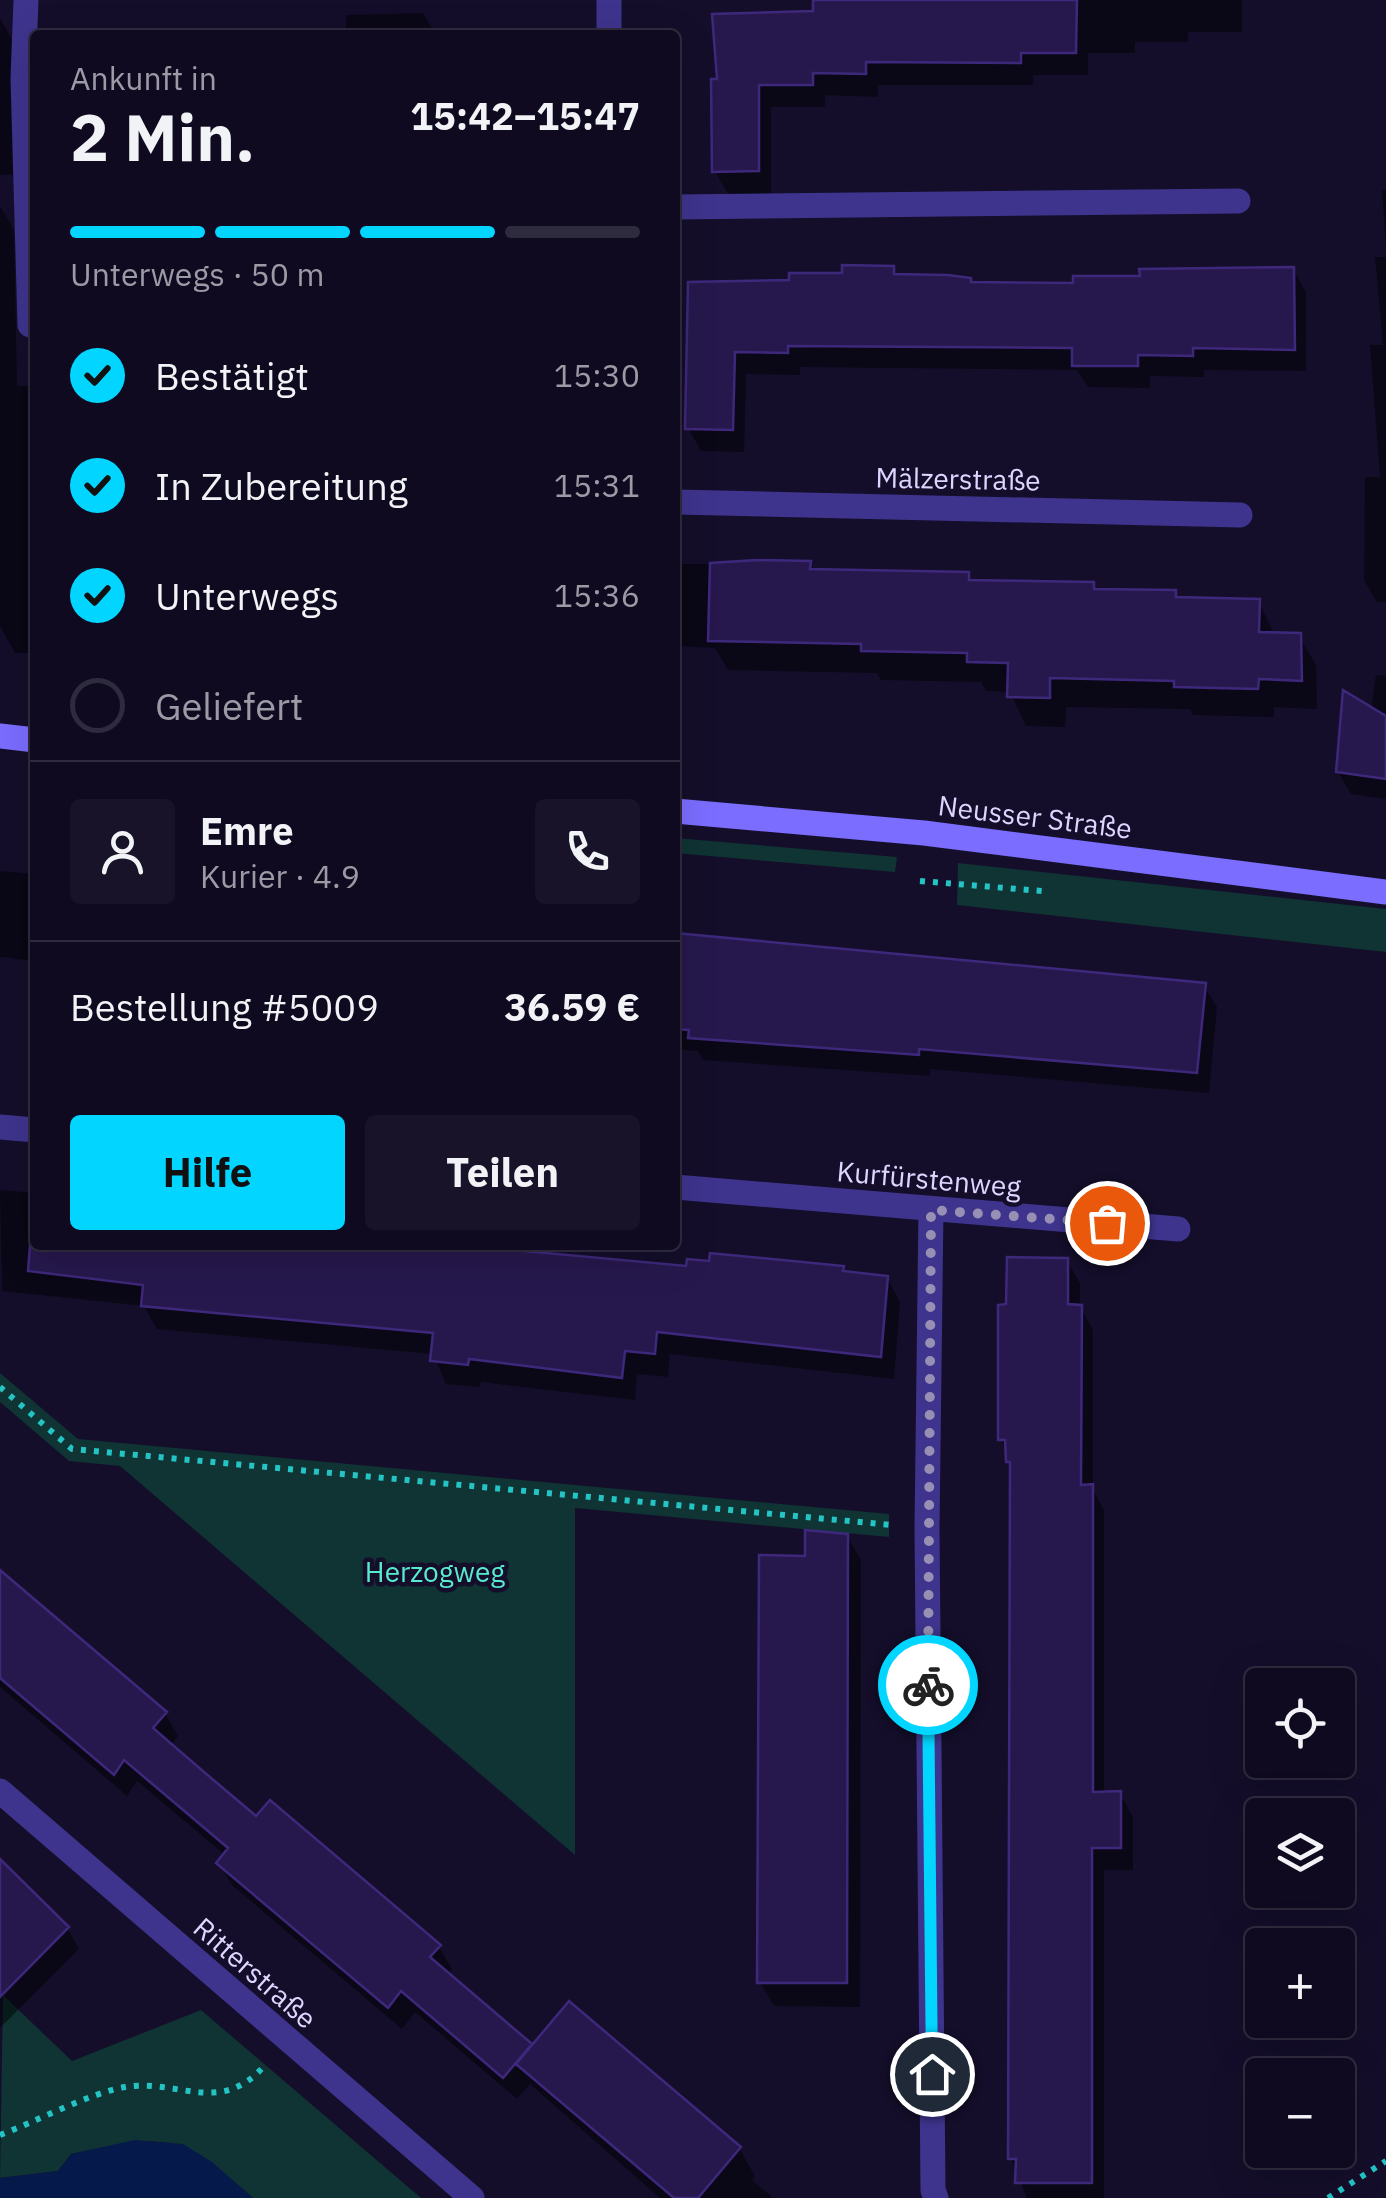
<!DOCTYPE html>
<html lang="de">
<meta charset="utf-8">
<style>
:root{--surface:#0f0a20;--page:#181329;--text:#f1f3f6;--muted:#9b9aa5;--line:#2f2b3e;--accent:#02d5ff}
body{margin:0;font-family:"IBM Plex Sans",sans-serif;background:var(--page);color:var(--text);height:100vh;display:flex;flex-direction:column;font-size:38px;white-space:nowrap}
*{box-sizing:border-box;margin:0}
p{font-size:32px;color:var(--muted)}
.icon{flex:none;width:55px;height:55px;fill:none;stroke:currentColor;stroke-width:2;stroke-linecap:round;stroke-linejoin:round}
.map{position:relative;flex:1;overflow:hidden}
.panel{position:absolute;left:30px;top:30px;width:650px;height:1220px;display:flex;flex-direction:column;background:var(--surface);border-radius:10px;box-shadow:0 10px 40px #0002,0 0 0 2px var(--line)}
.panel>*{flex:none}
.fabs{position:absolute;left:1245px;top:1668px;display:grid;gap:20px}
.fabs a{display:grid;place-items:center;width:110px;height:110px;border-radius:10px;background:var(--surface);box-shadow:0 10px 40px #0002,0 0 0 2px var(--line);font-size:50px}
.pin{position:absolute;display:grid;place-items:center;width:85px;height:85px;color:#fff;margin:-42px;border:5px solid #fff;border-radius:50%;box-shadow:0 2px 10px #0007}
.courier{position:absolute;display:grid;place-items:center;width:100px;height:100px;margin:-50px;border:8px solid #02d5ff;border-radius:50%;background:#fff;color:#222;box-shadow:0 2px 12px #0007}
.head em{font-style:normal;font-weight:800}
.head div{display:flex;flex-direction:column-reverse}
.head{display:flex;align-items:center;justify-content:space-between;height:170px;padding:0 40px}
h1{font-size:65px;font-weight:800;line-height:75px}
.bar{display:grid;grid-template-columns:repeat(4,1fr);gap:15px 10px;align-content:center;height:120px;padding:0 40px}
.bar i{height:12px;border-radius:8px;background:var(--line)}
.bar .selected{background:var(--accent)}
.bar p{grid-column:span 4}
.line{display:flex;align-items:center;gap:25px;padding:0 40px;border-top:2px solid var(--line)}
.line div{flex:1}
.round{display:grid;place-items:center;flex:none;width:105px;height:105px;border-radius:10px;background:var(--page)}
ol{padding:0 40px;list-style:none}
li{display:flex;align-items:center;gap:30px;height:110px}
li p{margin-inline-start:auto}
li .icon{padding:10px;border-radius:50%;background:var(--accent);color:#111;stroke-width:4}
li:last-child{color:var(--muted)}
li i{width:55px;height:55px;border:5px solid var(--line);border-radius:50%}
.primary-button{display:flex;gap:20px;margin-top:auto;padding:20px 40px}
.primary-button a{flex:1;height:115px;border-radius:10px;background:var(--accent);color:#111;font-size:40px;font-weight:800;line-height:115px;text-align:center}
.primary-button a+a{background:var(--page);color:var(--text)}
.map>svg:first-child{display:block}
.green{fill:#103334}
.water{fill:#051a4b}
.shadow{fill:#0007}
.building{fill:#26184c;stroke:#3e287b;stroke-width:2.5}
.lines{fill:none;stroke-linecap:round;stroke-linejoin:round}
.path{stroke:#24c4c5;stroke-width:6;stroke-dasharray:5 8;stroke-linecap:butt}
.street{stroke:#3e348d;stroke-width:25}
.secondary{stroke:#7b6dff;stroke-width:25}
.done{stroke:#9790b4;stroke-width:10;stroke-dasharray:0 18}
.route{stroke:#02d5ff;stroke-width:12}
.labels{text-anchor:middle;stroke-width:9;stroke-linejoin:round;paint-order:stroke}
.street-label{font-size:28px;fill:#ded6ff;stroke:#140e2a}
.park-label{font-size:28px;fill:#57ebd0;stroke:#140e2a}
</style>
<div class="map">
<svg width="1386" height="2198" viewBox="0 0 1386 2198">
<rect width="100%" height="100%" fill="#140e2a"/>
<path class="green" d="M675 838 897 857 895 872 675 853Z
M958 863 1386 909V952L957 905Z
M0 1373 78 1439 889 1514V1537L575 1508V1855L120 1466 69 1461 0 1402Z
M3 1995 72 2061 201 2010 421 2198H253C178 2131 167 2134 71 2154L58 2171 0 2178Z"/>
<path class="water" d="M135 2140 183 2144 212 2162 253 2198H0V2178L58 2171 71 2154Z"/>
<path class="shadow" d="M869 0H1242V32H1188V42H1135V53H1088V75H1033V85H878V97L825 95V107H771V194H728L715 171 714 81 816 13Z
M423 13 436 35H346V15Z
M0 18 19 52V174L0 175Z
M138 28 142 35H44V31Z
M1382 190H1386V249Z
M0 206 14 230 17 386H35V653H15L0 626Z
M1375 257H1386V602H1377L1364 580 1365 477H1380L1370 345H1383Z
M893 269 897 276 972 285 1076 286 1293 269 1306 292V371L1204 370V377L1150 376V388L1088 387 1077 370 800 367V375L746 374 744 452 701 451 688 428 691 284 792 283Z
M675 564H809L814 572 967 575 972 583 1093 585 1096 591 1175 593 1179 600 1258 601 1275 635 1299 636 1316 665 1317 709 1274 707V717L1193 715 1190 709 1066 707 1065 727 1026 726 1010 692 986 691 981 682 881 680 877 673 728 670 715 648 675 646Z
M1376 675 1386 676V799L1351 794 1338 772 1371 710Z
M0 871 35 874V961L0 957Z
M675 935 1204 986 1217 1007 1209 1093 930 1069V1076L703 1060 698 1051 675 1049Z
M0 1190 35 1193V1245H432L688 1269H842L845 1274 887 1278 900 1302 894 1379 670 1354 668 1377 637 1374 635 1400 481 1382 480 1387 446 1384 433 1354 157 1329 144 1306 2 1291Z
M1067 1261 1080 1283V1306L1093 1330V1490L1104 1510V1794H1120L1133 1817V1870H1104V2198H1027L1011 2159 1012 1469 1001 1439 1009 1307Z
M847 1536 861 1560 860 2007 774 2006 760 1982 808 1558Z
M0 1573 165 1713 178 1736 170 1746 257 1819 439 1947 452 1969 447 1975 532 2049 739 2148 755 2176 752 2180 773 2198H660L530 2084 517 2099 415 2012 402 2029 232 1885 219 1863 225 1855 137 1781 127 1796 0 1687Z
M0 1864 67 1928 79 1949 0 2028Z"/>
<path class="building" d="M813 0H1077L1076 53H1021V63L866 62V74L813 73V85H759V171L712 172 711 79H717L712 14 813 11Z
M842 265 894 266V274L948 275 971 278V282L1073 283V276H1140L1139 269 1294 267 1295 350 1193 348V356L1138 355V366H1072V348L788 346V353L735 352 733 430 685 429 688 282 789 280V273H842Z
M757 560 811 561 810 569 969 572V580L1094 582V589L1176 590V597L1260 599 1259 632 1301 633 1302 681 1259 679 1258 689 1174 687V681L1050 678V698L1007 697 1008 663 967 662V653L861 651V644L708 641 710 563Z
M1343 690 1386 716V779L1336 772Z
M675 933 1206 983 1197 1073 919 1049V1055L688 1038 689 1030 675 1029Z
M30 1245H458L686 1266 687 1259 709 1261 710 1253 844 1266 843 1271 888 1276 881 1357 657 1332 655 1354 625 1351 622 1378 469 1359 468 1365 430 1361 433 1333 141 1306 143 1285 28 1271Z
M1007 1257 1068 1258V1304L1082 1305 1081 1485 1093 1484V1792L1121 1791V1848H1092V2183H1015L1016 2159H1008L1010 1462H1006L1005 1440H998V1305L1006 1304Z
M805 1530 848 1534 847 1983H757L759 1555 805 1556Z
M0 1570 167 1712 153 1728 204 1772 256 1816 270 1800 441 1945 430 1957 532 2044 503 2078 401 1991 388 2008 216 1863 228 1848 124 1760 114 1775 0 1678Z
M0 1859 69 1927 0 1997Z
M569 2001 741 2147 698 2198H674L516 2064Z"/>
<g class="lines">
<path class="path" d="M920 881 1042 891
M0 1387 72 1449 892 1525
M0 2135C35 2122 90 2093 125 2087 177 2078 220 2117 265 2065
M1328 2198 1386 2161"/>
<path class="street" d="M26 0 23 78 30 325
M609 0V35
M675 207 1238 201
M675 502 1240 515
M0 1127 35 1130
M675 1187 1178 1229
M931 1209 927 1528 933 2190 936 2198
M0 1791 472 2198"/>
<path class="secondary" d="M0 736 35 740
M675 811 924 833 1386 892"/>
</g>
<g class="lines">
<path class="done" d="M928 1685 931 1210 1107 1223"/>
<path class="route" d="M928 1685 932 2074"/>
</g>
<g class="labels">
<g class="street-label">
<text transform="translate(958 479) rotate(1)" y="10">Mälzerstraße</text>
<text transform="translate(1035 817) rotate(7)" y="10">Neusser Straße</text>
<text transform="translate(929 1179) rotate(5)" y="10">Kurfürstenweg</text>
<text transform="translate(255 1973) rotate(41)" y="10">Ritterstraße</text>
</g>
<g class="park-label">
<text x="435" y="1582">Herzogweg</text>
</g>
</g>
</svg>
<div class="fabs">
<a><svg class="icon" aria-label="locate" viewBox="0 0 24 24"><circle cx="12" cy="12" r="6"/><path d="M12 2v4M12 18v4M2 12h4M18 12h4"/></svg></a>
<a><svg class="icon" aria-label="layers" viewBox="0 0 24 24"><path d="M12 4l9 5-9 5-9-5zM3 14l9 5 9-5"/></svg></a>
<a>+</a>
<a>−</a>
</div>
<div class="pin" style="left:1107px;top:1223px;background:#ea580c"><svg class="icon" aria-label="bag" viewBox="0 0 24 24"><path d="M5 8h14l-1 12H6zM9 8a3 3 0 0 1 6 0"/></svg></div>
<div class="pin" style="left:932px;top:2074px;background:#1f2937"><svg class="icon" aria-label="home" viewBox="0 0 24 24"><path d="M3 11l9-7 9 7M6 9v11h12V9"/></svg></div>
<div class="courier" style="left:928px;top:1685px"><svg class="icon" aria-label="bike" viewBox="0 0 24 24"><circle cx="6" cy="16" r="4"/><circle cx="18" cy="16" r="4"/><path d="M6 16l4-8h5l3 8M10 8l3 8H6M13 5h3"/></svg></div>
<section class="panel">
<div class="head"><div><h1>2 Min.</h1><p>Ankunft in</p></div><em>15:42–15:47</em></div>
<div class="bar"><i class="selected"></i><i class="selected"></i><i class="selected"></i><i></i><p>Unterwegs · 50 m</p></div>
<ol>
<li><svg class="icon" aria-label="check" viewBox="0 0 24 24"><path d="M5 12l5 5 9-10"/></svg>Bestätigt<p>15:30</p></li>
<li><svg class="icon" aria-label="check" viewBox="0 0 24 24"><path d="M5 12l5 5 9-10"/></svg>In Zubereitung<p>15:31</p></li>
<li><svg class="icon" aria-label="check" viewBox="0 0 24 24"><path d="M5 12l5 5 9-10"/></svg>Unterwegs<p>15:36</p></li>
<li><i></i>Geliefert</li>
</ol>
<div class="line" style="height:180px"><a class="round"><svg class="icon" aria-label="person" viewBox="0 0 24 24"><circle cx="12" cy="8" r="4"/><path d="M4 21q1-7 8-7t8 7"/></svg></a><div><b>Emre</b><p>Kurier · 4.9</p></div><a class="round"><svg class="icon" aria-label="phone" viewBox="0 0 24 24"><path d="M5 4h4l2 5-3 2q2 4 5 5l2-3 5 2v4C11 20 4 13 5 4z"/></svg></a></div>
<div class="line" style="height:130px"><div>Bestellung #5009</div><b>36.59 €</b></div>
<div class="primary-button"><a>Hilfe</a><a>Teilen</a></div>
</section>
</div>
